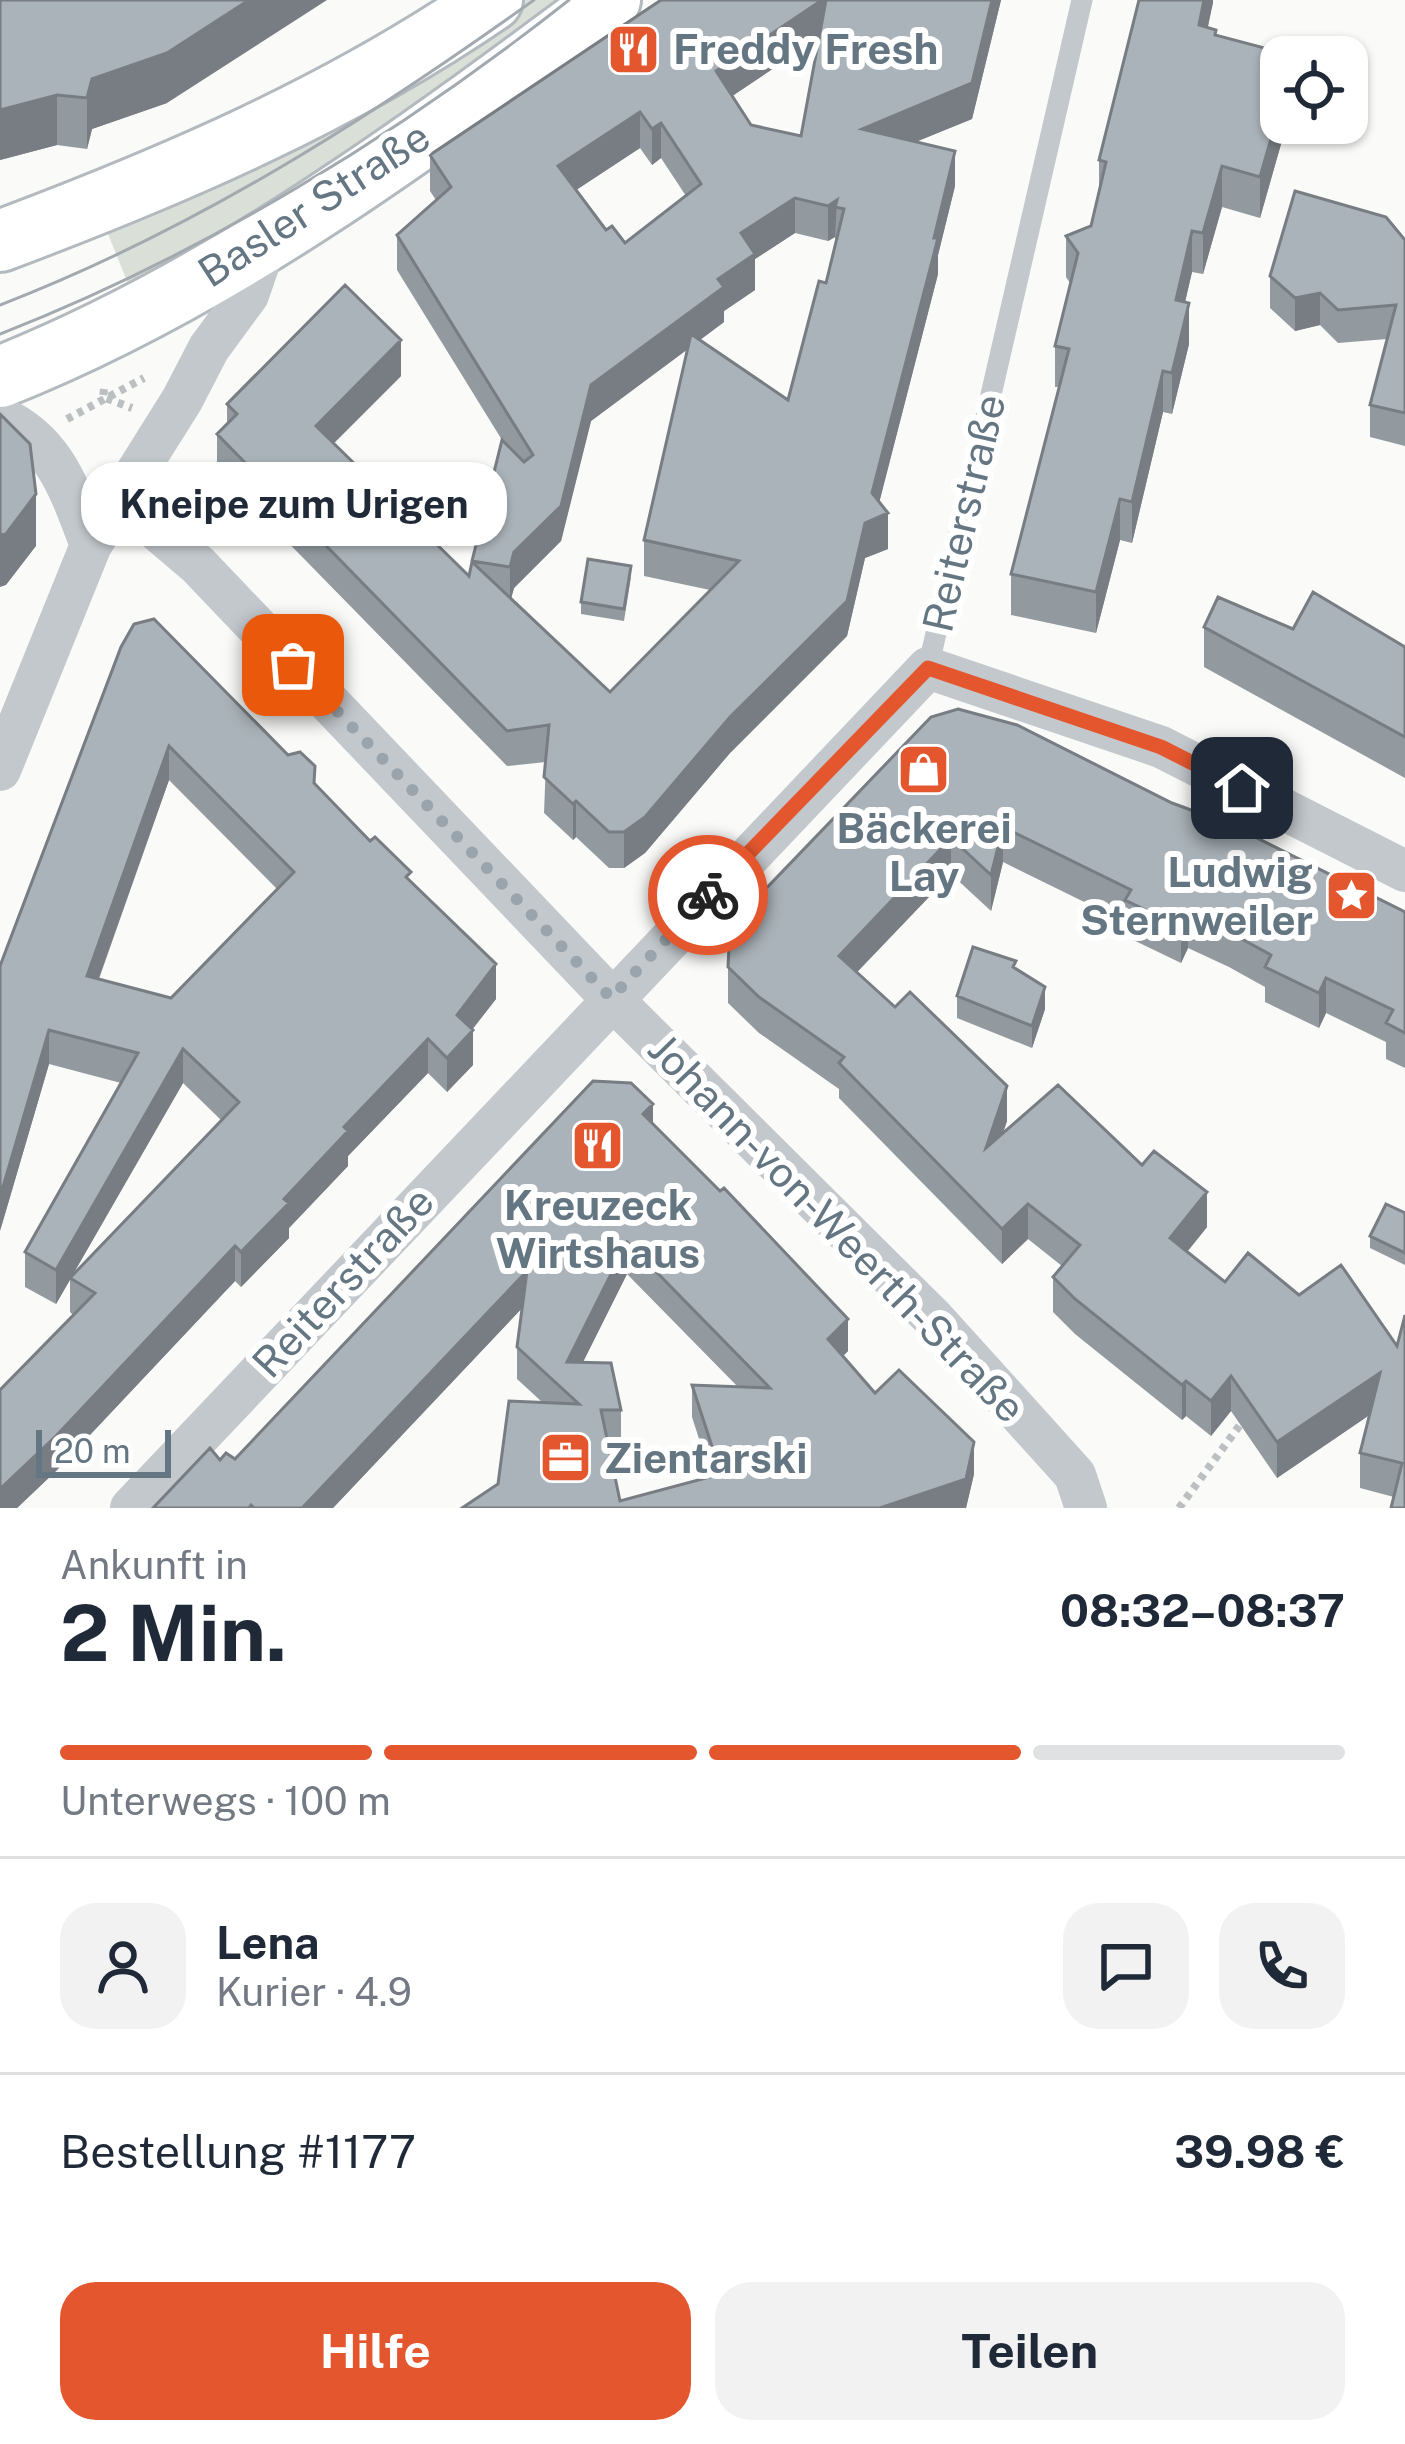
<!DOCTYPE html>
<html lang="de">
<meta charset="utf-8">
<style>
:root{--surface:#fff;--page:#f2f2f3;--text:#1f2937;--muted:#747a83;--line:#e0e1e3;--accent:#e4572e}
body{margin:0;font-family:"Public Sans",sans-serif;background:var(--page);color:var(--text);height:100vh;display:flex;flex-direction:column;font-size:45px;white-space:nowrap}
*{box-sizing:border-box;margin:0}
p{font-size:39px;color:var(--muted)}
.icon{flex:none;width:66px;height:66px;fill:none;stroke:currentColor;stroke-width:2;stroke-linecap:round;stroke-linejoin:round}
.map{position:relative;height:1508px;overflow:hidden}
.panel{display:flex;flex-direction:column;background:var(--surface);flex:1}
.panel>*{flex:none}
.controls{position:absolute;left:1260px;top:36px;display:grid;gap:24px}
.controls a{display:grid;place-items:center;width:108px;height:108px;border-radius:24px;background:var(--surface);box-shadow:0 3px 9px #0004;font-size:60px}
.scale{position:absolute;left:36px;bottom:30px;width:135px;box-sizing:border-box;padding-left:12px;border:6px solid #657683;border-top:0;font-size:33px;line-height:42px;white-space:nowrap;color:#657683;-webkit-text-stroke:9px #fff;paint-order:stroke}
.pin{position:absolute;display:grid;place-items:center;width:102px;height:102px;color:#fff;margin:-51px;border-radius:24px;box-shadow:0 6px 18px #0006}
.courier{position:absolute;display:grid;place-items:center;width:120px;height:120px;margin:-60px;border:9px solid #e4572e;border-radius:50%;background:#fff;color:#222;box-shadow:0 3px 15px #0007}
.bubble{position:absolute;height:84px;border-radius:36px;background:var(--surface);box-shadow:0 3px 9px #0004;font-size:39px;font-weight:700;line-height:84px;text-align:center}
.summary em{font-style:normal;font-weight:700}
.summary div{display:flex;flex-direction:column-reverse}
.summary{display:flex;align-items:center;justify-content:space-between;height:204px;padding:0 60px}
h1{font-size:78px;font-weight:700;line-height:90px}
.bar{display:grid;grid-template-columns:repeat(4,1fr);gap:18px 12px;align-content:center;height:144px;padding:0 60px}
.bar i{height:15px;border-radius:9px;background:var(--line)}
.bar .active{background:var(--accent)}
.bar p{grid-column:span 4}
.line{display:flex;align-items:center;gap:30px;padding:0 60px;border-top:3px solid var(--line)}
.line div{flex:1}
.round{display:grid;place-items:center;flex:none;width:126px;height:126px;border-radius:36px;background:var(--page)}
.cta{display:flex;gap:24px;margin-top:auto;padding:24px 60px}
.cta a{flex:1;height:138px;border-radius:36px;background:var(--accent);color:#fff;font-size:48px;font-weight:700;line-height:138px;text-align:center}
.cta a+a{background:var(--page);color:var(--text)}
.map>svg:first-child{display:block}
.grass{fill:#dadfd7}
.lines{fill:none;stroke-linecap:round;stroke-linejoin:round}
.secondary-casing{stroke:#b3babf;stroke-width:66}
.path{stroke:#bbbfc2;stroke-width:8;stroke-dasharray:6 6;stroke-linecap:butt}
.service{stroke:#c3c8cc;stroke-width:21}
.minor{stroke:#c3c8cc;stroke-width:42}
.secondary{stroke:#fff;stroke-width:60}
.tram{stroke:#a2aab0;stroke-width:3}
.wall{fill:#929a9f;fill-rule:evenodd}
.shaded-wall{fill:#777d82}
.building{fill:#aab3b9;stroke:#777d82;stroke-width:3;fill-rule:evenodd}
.done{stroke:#99a4ac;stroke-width:12;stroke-dasharray:0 21.6}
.route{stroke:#e4572e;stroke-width:15}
.labels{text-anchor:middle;stroke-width:12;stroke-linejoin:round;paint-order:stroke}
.poi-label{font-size:42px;font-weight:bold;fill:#657683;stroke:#fff;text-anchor:start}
.street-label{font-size:42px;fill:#657683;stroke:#fff}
</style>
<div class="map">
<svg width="1405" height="1508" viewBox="0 0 1405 1508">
<rect width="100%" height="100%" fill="#fafaf8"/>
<path class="grass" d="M514 0H586L135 301 108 234 215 188 325 128Z"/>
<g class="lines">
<defs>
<path id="secondary" d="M0 241C173 176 339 105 492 0
M0 377C222 289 419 142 610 0"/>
</defs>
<use href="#secondary" class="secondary-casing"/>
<path class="path" d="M104 389 103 397 132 408
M67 419 144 378
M1179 1508 1245 1418"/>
<path class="service" d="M928 668 1082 0"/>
<path class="minor" d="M0 417C56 442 70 491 91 545
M118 497 198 565 611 998 935 1320 1075 1475 1086 1508
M0 770 91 545 182 400 209 348 248 295 267 240
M131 1508 928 668 1161 747 1405 871"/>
<use href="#secondary" class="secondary"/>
<path class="tram" d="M0 305C194 230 365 121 534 0
M0 334C203 255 398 135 569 0"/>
</g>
<path class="wall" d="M0 0 167 103 92 129 87 149 57 145 0 160Z
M661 0H1001L972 119 917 141 955 186 938 255V274L879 502 888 549 865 558 847 636 730 753 645 853 624 868H609L576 837 573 840 544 813 546 762 507 766 217 470V434L227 423V404L401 376 334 443 469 576 502 440 397 270V235L436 200 430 191V155ZM819 38 801 136 751 125 732 96ZM640 148 652 165 661 158 686 196 625 243 606 230 576 190ZM795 233 828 241 835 237 836 243 826 283 788 400 700 340 724 322V311L755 290V259ZM688 349 644 540V576L710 590 610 692 511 598 514 588 561 541 591 421Z
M1213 0 1208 27 1216 36 1281 123H1287L1260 218 1222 207 1203 274 1192 272 1185 302 1189 344 1172 414 1163 412 1132 543 1120 540 1096 633 1011 615V574L1059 387H1055V346L1070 283 1066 277V236L1091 226 1099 191V160Z
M1405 240V446L1370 437V405L1387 339 1338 343 1320 325 1295 331 1270 308V276Z
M631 577 624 621 581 614V602Z
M1204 627 1293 629 1405 647V778L1204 667Z
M121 647 315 784 370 841 411 881 496 999 472 1030 473 1065 447 1092 428 1073 348 1156V1166L289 1228V1238L241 1287 235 1281 56 1471 17 1508H0L73 1315 70 1312V1280L56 1304 25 1287V1252L121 1083 49 1064 0 1231ZM169 780 277 889 171 998 99 979ZM183 1083 221 1120 73 1274Z
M931 717 1172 803 1405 912V1068L1386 1059V1042L1326 1013 1319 1028 1265 1002V987L1229 967 1188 948 1181 963 1125 936V922L1003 862 991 911 951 874 857 972 1007 1121 1003 1133 1207 1227 1187 1252 1225 1282 1299 1295 1397 1346 1405 1508 1394 1497 1360 1488V1453L1369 1415 1277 1478 1231 1411 1211 1436 1186 1416 1182 1420 1075 1334 1053 1312V1277L1062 1266 1028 1239 1002 1264 839 1098V1089L759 1033 728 1003V967Z
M1016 969 1045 1009 1032 1048 957 1018V996Z
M653 1124 848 1351 843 1356 875 1393 974 1474 966 1508H462L498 1484 542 1402 517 1379V1347L522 1308 333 1508H153L220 1460 235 1459ZM627 1274 738 1387 692 1385V1417L711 1476 620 1501 607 1441H621V1410L583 1362Z
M1405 1213V1265L1370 1248V1236Z"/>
<path class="shaded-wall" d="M249 0H327L167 103 92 129 87 149V98L92 79Z
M822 0H826V33L716 107V71Z
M992 0H1001L972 119 862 164V129Z
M1204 0H1213V3L1199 66V25Z
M57 95V145L0 160V110Z
M1281 104V123H1287L1260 218V177Z
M640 112V148L558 202V166Z
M661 123V158L652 165V129Z
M955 151V186L938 255V274L875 519 888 513V549L865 558 847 636 730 753 645 853 624 868V832L872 493Z
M1222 166V207L1203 274V233Z
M795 198V233L755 259V290L724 311V322L591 421 561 541 514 588 510 603V567L514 552 591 385 718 279 741 233Z
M837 200 835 237 828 241V206Z
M1192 231V272L1176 341V300Z
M1320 293V325L1295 331V298Z
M1189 303V344L1172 414V373Z
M401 340V376L316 461V426Z
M1163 371V412L1132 543V502Z
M36 494V546L6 585 0 587V535Z
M1120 499V540L1096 633V592Z
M169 746V780L87 1011V976Z
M576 801V837L573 840V804Z
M1003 827V862L991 911V875Z
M951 838V874L839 991V956Z
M1188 912V948L1181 963V927Z
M496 964V999L466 1037 473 1030V1065L447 1092V1058L457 1015Z
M1326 978V1013L1319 1028V993Z
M1045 987V1009L1032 1048V1026Z
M49 1030V1064L0 1231V1197Z
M428 1039V1073L348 1156V1166L289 1228V1238L241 1287V1252L344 1127Z
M183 1049V1083L56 1304V1270Z
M1007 1086V1121L986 1183V1148Z
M653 1104V1136L643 1114Z
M1207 1192V1227L1170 1273V1238Z
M1028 1204V1239L1002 1264V1229Z
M627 1242V1274L567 1394V1362Z
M235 1246V1281L56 1471 17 1508H0V1489Z
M527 1271V1303L333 1508H303Z
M848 1319V1351L828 1371V1339Z
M1380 1373V1408L1277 1478V1442Z
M1231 1376V1411L1211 1436V1401Z
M1186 1381V1416L1182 1420V1385Z
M974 1442V1474L966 1508H880Z"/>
<path class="building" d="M0 0H249L167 53 92 79 87 98 57 95 0 110Z
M661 0H822L716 71 751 125 801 136 826 0H992L972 83 862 129 955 151 934 238H938L872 493 888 513 865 523 847 601 730 717 645 817 624 832H609L576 801 573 804 544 777 549 725 507 731 217 434 237 414 227 404 345 285 401 340 316 426 469 576 472 562 610 692 739 561 644 540 691 334 788 400 819 281 826 283 844 209 835 207 837 200 828 206 795 198 741 233 755 254 718 279 724 287 591 385 561 506 514 552 510 567 472 561 502 440 524 462 533 455 397 235 451 187 430 155ZM640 112 652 129 661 123 701 184 625 243 612 226 606 230 558 166Z
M1139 0H1204L1199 25 1216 30 1215 35 1295 56 1281 57V104L1260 177 1222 166 1203 233 1192 231 1176 300 1189 303 1172 373 1163 371 1132 502 1120 499 1096 592 1011 574 1069 349 1055 346 1078 253 1066 236 1091 226 1106 162 1099 160Z
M1295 191 1386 217 1405 240V413L1370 405 1396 305 1338 310 1320 293 1295 298 1270 276Z
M0 414 30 444 36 494 6 534 0 535Z
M588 559 631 566 624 609 581 602Z
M1313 592 1405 647V737L1204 627 1218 597 1293 629Z
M154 619 288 755 300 752 315 766 314 783 370 841 375 837 411 872 406 877 496 964 457 1015 473 1030 447 1058 428 1039 344 1127 348 1131 284 1199 289 1203 241 1252 235 1246 56 1436 0 1489V1390L95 1293 70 1278 239 1102 183 1049 56 1270 25 1252 138 1053 49 1030 0 1197V966L121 647 134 624ZM169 746 294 872 171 998 87 976Z
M958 709 1017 725 1172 803 1229 824 1405 912V1033L1386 1023 1393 1010 1326 978 1319 993 1265 967 1271 955 1229 932 1188 912 1181 927 1125 900 1131 890 1003 827 991 875 951 838 839 956 895 1007 910 992 1007 1086 986 1148 1058 1085 1142 1165 1154 1151 1207 1192 1170 1238 1225 1282 1248 1253 1299 1295 1341 1265 1397 1346 1405 1315V1508H1391L1402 1463 1360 1453 1380 1373 1277 1442 1231 1376 1211 1401 1186 1381 1182 1385 1075 1299 1053 1277 1080 1245 1028 1204 1002 1229 839 1063 844 1057 759 997 728 967 730 926 931 717Z
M973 947 1016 961 1013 967 1045 987 1032 1026 957 996Z
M593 1081 631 1083 653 1104 643 1114 720 1191 724 1188 848 1319 828 1339 875 1393 899 1370 974 1442 966 1479 880 1508H462L498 1484 509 1401 579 1404 517 1347 527 1271 303 1507 305 1508H254L251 1505 249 1508H153L210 1448 220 1460 226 1453 235 1459ZM627 1242 770 1388 692 1385 721 1474 620 1501 601 1410H621L611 1363 567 1362Z
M1386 1204 1405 1213V1253L1370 1236Z"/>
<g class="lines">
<path class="done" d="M293 665 611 998 708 895"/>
<path class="route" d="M708 895 928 668 1161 747 1242 788"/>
</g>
<defs>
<symbol id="restaurant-square" viewBox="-11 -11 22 22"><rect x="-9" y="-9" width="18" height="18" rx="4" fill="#e4572e" stroke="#fff"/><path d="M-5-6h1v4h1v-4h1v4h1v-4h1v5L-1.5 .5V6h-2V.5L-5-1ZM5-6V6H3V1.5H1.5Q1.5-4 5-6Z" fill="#fff"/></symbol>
<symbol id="shop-square" viewBox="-11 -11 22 22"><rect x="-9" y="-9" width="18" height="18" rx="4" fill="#e4572e" stroke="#fff"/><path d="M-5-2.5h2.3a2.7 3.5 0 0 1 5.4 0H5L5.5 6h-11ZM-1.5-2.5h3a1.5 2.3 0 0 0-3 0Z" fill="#fff"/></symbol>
<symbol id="sight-square" viewBox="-11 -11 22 22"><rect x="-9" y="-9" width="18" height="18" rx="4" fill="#e4572e" stroke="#fff"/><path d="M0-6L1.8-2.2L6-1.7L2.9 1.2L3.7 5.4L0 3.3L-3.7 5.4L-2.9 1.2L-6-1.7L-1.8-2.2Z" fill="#fff"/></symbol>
<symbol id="office-square" viewBox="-11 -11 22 22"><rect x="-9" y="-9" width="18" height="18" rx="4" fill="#e4572e" stroke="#fff"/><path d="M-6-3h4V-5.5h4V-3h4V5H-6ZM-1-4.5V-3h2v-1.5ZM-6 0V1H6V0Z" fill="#fff"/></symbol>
</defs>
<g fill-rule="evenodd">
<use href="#restaurant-square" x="604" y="20" width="59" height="59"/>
<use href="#shop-square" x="894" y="740" width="59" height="59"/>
<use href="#sight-square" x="1322" y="866" width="59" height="59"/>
<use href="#restaurant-square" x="568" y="1116" width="59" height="59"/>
<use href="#office-square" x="536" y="1428" width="59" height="59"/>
</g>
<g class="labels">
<g class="poi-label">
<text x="673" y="64">Freddy Fresh</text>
<text x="924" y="843" text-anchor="middle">Bäckerei<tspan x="924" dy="48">Lay</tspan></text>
<text x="1313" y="887" text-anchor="end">Ludwig<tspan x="1313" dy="48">Sternweiler</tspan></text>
<text x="598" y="1220" text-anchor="middle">Kreuzeck<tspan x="598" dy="48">Wirtshaus</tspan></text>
<text x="604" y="1473">Zientarski</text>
</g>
<g class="street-label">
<text transform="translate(314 204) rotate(-33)" y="15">Basler Straße</text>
<text transform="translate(964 513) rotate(-77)" y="15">Reiterstraße</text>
<text transform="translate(837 1228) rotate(46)" y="15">Johann-von-Weerth-Straße</text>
<text transform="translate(343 1282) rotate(-47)" y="15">Reiterstraße</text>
</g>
</g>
</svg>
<div class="controls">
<a><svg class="icon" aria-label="locate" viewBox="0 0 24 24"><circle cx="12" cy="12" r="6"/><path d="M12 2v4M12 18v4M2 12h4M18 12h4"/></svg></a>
</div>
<div class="scale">20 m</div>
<div class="pin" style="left:293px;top:665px;background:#ea580c"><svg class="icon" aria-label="bag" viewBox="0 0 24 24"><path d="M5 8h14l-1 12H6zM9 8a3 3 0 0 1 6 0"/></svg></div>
<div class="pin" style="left:1242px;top:788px;background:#1f2937"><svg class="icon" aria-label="home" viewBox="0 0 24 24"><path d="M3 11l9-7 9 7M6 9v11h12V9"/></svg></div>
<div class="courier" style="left:708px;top:895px"><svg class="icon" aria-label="bike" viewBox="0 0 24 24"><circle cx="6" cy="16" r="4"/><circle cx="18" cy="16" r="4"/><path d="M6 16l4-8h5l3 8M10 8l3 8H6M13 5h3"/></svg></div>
<div class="bubble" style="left:81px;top:462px;width:426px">Kneipe zum Urigen</div>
</div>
<section class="panel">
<div class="summary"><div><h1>2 Min.</h1><p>Ankunft in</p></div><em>08:32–08:37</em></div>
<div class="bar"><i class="active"></i><i class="active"></i><i class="active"></i><i></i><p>Unterwegs · 100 m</p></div>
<div class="line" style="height:216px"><a class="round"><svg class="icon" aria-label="person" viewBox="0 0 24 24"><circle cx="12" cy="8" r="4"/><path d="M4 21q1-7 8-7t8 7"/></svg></a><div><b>Lena</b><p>Kurier · 4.9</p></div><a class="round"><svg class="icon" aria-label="chat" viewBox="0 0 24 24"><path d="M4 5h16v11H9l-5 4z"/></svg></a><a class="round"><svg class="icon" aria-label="phone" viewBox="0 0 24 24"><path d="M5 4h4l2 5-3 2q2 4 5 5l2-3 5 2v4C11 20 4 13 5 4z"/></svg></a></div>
<div class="line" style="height:156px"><div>Bestellung #1177</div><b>39.98 €</b></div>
<div class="cta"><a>Hilfe</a><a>Teilen</a></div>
</section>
